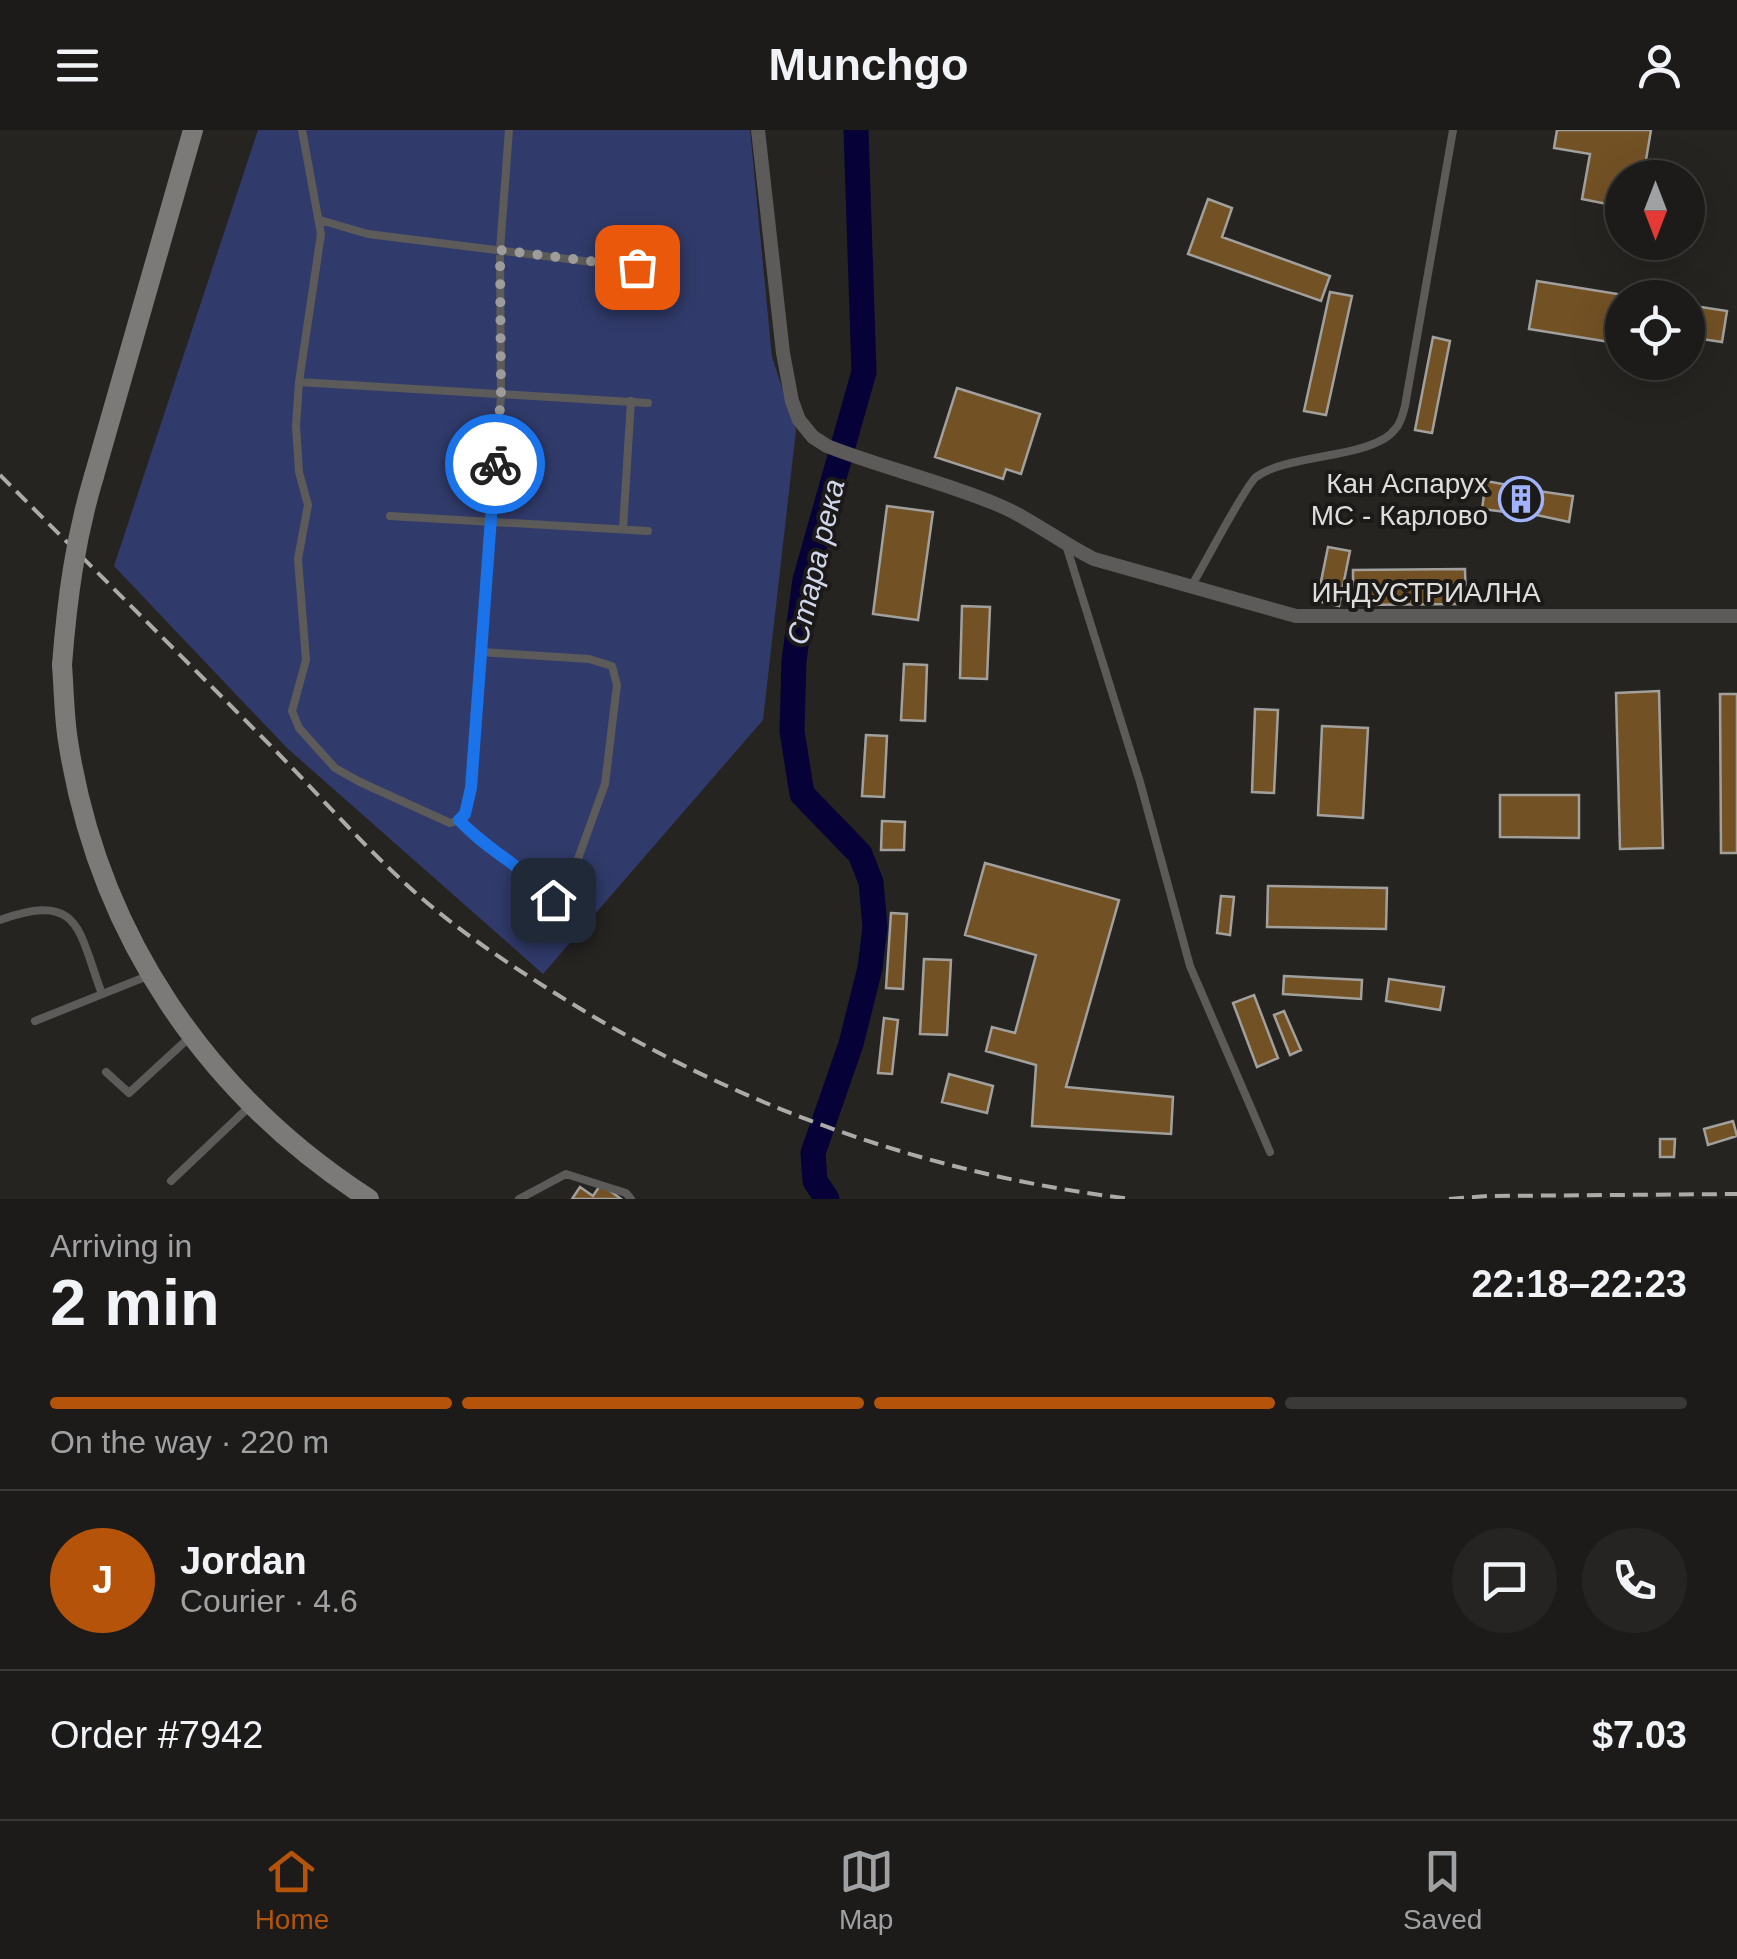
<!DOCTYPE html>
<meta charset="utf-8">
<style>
:root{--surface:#1c1b19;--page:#252422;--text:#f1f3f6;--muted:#a0a1a2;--line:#3a3938;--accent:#b45309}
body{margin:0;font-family:Arial,sans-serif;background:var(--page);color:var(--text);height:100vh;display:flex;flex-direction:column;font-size:38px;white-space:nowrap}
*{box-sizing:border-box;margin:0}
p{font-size:32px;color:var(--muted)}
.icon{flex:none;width:55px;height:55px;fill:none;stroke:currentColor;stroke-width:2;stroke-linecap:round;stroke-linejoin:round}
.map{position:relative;height:1069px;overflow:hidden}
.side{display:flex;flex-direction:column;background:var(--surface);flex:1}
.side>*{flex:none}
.needle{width:65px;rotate:180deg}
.controls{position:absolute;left:1605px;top:30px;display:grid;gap:20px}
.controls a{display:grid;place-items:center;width:100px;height:100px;border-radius:50%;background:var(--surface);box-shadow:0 10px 40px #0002,0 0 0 2px var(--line);font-size:50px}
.pin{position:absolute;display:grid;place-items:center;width:85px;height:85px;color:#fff;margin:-42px;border-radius:20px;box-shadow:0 5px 15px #0006}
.courier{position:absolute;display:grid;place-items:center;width:100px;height:100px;margin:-50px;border:8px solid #1a73e8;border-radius:50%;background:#fff;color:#222;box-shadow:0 2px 12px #0007}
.head em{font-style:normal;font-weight:800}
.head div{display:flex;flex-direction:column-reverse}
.head{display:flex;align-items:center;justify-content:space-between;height:170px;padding:0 50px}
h1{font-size:65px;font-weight:800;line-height:75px}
.bar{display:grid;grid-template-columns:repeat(4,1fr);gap:15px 10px;align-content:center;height:120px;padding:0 50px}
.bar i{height:12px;border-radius:8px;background:var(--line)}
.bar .selected{background:var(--accent)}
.bar p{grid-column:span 4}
.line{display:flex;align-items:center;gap:25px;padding:0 50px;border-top:2px solid var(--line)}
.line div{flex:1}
.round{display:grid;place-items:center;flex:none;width:105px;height:105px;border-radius:52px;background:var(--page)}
header{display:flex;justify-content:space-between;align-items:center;height:130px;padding:0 50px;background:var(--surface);font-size:45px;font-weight:800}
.menu{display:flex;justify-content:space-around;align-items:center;height:140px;border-top:2px solid var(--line);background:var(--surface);font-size:28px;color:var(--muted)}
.menu a{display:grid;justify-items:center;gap:5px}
.menu .selected{color:var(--accent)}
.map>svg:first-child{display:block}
.green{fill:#313b6b}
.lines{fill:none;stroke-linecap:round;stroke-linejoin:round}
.river{stroke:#060137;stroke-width:25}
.building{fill:#725124;stroke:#a2a09d;stroke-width:2.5}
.lane{stroke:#5c5b5a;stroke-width:8}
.street{stroke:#5c5b5a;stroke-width:14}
.secondary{stroke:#7c7a78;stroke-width:20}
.rail{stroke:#acaba8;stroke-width:4;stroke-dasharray:15 8;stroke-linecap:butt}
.secondary-bridge{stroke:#7c7a78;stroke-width:20}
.done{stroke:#9e9c9a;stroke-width:10;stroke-dasharray:0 18}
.route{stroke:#1a73e8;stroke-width:12}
.labels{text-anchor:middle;stroke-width:8;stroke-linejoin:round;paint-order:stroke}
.poi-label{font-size:28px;fill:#dedddb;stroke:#1c1a18;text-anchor:end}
.street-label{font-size:28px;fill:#dedddb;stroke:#1c1a18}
.water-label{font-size:30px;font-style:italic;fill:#d0d6ec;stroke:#1c1a18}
</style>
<header><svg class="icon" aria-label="menu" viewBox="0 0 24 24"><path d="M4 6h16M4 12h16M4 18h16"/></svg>Munchgo<svg class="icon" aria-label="person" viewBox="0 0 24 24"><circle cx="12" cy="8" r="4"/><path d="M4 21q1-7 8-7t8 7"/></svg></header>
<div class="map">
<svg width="1737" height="1069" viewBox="0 0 1737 1069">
<rect width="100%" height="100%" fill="#262421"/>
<path class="green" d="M258 0H750L772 227 796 300 763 590 543 844 287 618 114 436Z"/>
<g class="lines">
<path class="river" d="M827 1069 815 1051 813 1023 851 914 870 838 875 797 871 752 860 724 802 664 792 601 794 531 805 450 864 242 856 0"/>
</g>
<path class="building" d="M1557 0H1651L1643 48H1622V77L1582 69 1590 24 1554 18Z
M1208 69 1232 78 1222 107 1330 146 1321 171 1188 124Z
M1537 151 1642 168H1622V214L1529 199Z
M1330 162 1352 166 1326 285 1304 281Z
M1688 175 1727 181 1722 212 1688 207Z
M1433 207 1450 211 1432 303 1415 300Z
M957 258 1040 284 1021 344 1006 339 1003 349 935 327Z
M1486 351 1508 355 1506 382 1482 379Z
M1511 355 1534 359 1528 383 1509 380Z
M1538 361 1573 366 1569 392 1532 384Z
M887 376 933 382 918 490 873 484Z
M1328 417 1350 421 1339 476 1317 471Z
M1465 439 1466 474 1353 475V440Z
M962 476 990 477 987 549 960 548Z
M904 534 927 535 925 591 901 590Z
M1659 561 1663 718 1620 719 1616 563Z
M1720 564H1737V723H1721Z
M1255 579 1278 580 1274 663 1252 662Z
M1322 596 1368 598 1363 688 1318 685Z
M866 605 887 606 884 667 862 666Z
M1500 665H1579V708L1500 707Z
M882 691 905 692 904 720H881Z
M985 733 1119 770 1066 957 1173 967 1171 1004 1032 996 1036 935 986 921 992 897 1015 903 1036 825 965 805Z
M1268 756 1387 758 1386 799 1267 797Z
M1221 766 1234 767 1230 805 1217 803Z
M891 783 907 784 903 859 886 858Z
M924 829 951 830 947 905 920 904Z
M1284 846 1362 850 1361 869 1283 864Z
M1389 849 1444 857 1440 880 1386 871Z
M1254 865 1278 928 1257 937 1233 873Z
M1284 881 1301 920 1290 925 1274 885Z
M884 888 898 890 892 944 878 943Z
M949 944 993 956 987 983 942 972Z
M1733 991 1737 1006 1708 1015 1704 999Z
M1660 1009H1675L1674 1027H1660Z
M601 1054 621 1069H572L580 1057 593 1066Z"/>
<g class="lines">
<path class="lane" d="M302 0 321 104 299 252 296 296 299 342 308 375 298 429 306 530 292 581 299 598 335 638 360 652 450 693 459 690 468 676 501 266 500 120 509 0
M320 90 368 104 672 142
M299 252 648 273
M390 386 648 401
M623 398 631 271
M1066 415 1140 652 1190 836 1270 1022
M1192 455C1203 437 1245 356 1256 347 1288 323 1375 329 1396 298 1401 293 1403 283 1405 276L1453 0
M459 690 479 711 514 734 542 763 553 770 560 769 566 762 605 654 617 555 612 536 589 529 481 522
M0 790C81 761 78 800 102 864
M35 891 150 845
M106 942 129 963 191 906
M171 1051 251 975
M519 1069 566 1044 626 1063 631 1069"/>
<path class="street" d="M758 0 783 223 792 271 799 290 813 307 827 316C880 337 937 350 991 372 1028 386 1058 411 1094 429L1296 486H1737"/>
<path class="secondary" d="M94 346 193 0
M62 535C64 560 64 586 68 611 98 804 206 964 369 1069"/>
<path class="rail" d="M0 345C91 436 182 527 273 618 321 667 366 719 417 764 460 802 510 835 558 865 733 975 927 1045 1132 1069
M1449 1069 1488 1066 1737 1064"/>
<path class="secondary-bridge" d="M62 535C67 470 75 409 94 346"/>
</g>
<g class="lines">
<path class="done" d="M495 334 501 266 500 120 637 137"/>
<path class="route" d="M495 334 471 658 465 684 459 690C475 707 491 718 510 732 525 743 536 759 553 770"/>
</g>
<defs>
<symbol id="building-ring" viewBox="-11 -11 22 22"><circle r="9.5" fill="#1c1a18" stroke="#a1b3fd" stroke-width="1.5"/><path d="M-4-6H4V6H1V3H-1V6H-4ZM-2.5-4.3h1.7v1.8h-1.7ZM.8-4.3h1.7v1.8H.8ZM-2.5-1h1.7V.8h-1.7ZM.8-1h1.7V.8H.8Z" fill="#a1b3fd"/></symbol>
</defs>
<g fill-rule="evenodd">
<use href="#building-ring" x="1496" y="344" width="50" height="50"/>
</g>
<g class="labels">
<g class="poi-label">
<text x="1488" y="363">Кан Аспарух<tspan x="1488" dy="32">МС - Карлово</tspan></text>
</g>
<g class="street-label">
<text x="1426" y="472">ИНДУСТРИАЛНА</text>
</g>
<g class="water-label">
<text transform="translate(816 432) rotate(-77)" y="10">Стара река</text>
</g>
</g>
</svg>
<div class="controls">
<a><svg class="needle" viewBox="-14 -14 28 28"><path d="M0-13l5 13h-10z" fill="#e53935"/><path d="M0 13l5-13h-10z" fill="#a0a1a2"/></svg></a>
<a><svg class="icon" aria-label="locate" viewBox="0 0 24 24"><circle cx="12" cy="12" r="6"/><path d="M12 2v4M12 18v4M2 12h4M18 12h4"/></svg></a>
</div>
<div class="pin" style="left:637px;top:137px;background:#ea580c"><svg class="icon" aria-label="bag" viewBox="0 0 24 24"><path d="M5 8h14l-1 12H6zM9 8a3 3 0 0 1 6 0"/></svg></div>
<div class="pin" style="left:553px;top:770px;background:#1f2937"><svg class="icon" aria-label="home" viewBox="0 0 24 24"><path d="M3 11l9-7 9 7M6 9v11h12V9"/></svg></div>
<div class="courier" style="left:495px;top:334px"><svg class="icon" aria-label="bike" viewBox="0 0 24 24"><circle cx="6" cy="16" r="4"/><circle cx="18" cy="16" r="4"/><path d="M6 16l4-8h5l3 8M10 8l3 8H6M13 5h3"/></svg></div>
</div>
<section class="side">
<div class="head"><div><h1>2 min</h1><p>Arriving in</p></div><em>22:18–22:23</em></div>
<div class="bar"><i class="selected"></i><i class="selected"></i><i class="selected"></i><i></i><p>On the way · 220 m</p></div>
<div class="line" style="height:180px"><b class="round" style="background:var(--accent);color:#fff">J</b><div><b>Jordan</b><p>Courier · 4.6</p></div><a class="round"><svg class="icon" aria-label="chat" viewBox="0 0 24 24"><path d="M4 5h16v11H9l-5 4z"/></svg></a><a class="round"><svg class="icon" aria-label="phone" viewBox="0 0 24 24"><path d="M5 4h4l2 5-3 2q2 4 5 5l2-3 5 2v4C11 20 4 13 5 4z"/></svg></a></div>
<div class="line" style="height:130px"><div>Order #7942</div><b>$7.03</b></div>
</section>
<nav class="menu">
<a class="selected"><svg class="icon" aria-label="home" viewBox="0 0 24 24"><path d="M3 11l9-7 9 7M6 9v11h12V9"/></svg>Home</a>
<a><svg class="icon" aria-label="map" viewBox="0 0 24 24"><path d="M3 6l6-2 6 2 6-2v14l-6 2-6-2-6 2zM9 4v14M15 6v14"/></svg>Map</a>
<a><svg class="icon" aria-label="saved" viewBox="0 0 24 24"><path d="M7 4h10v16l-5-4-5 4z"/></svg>Saved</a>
</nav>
